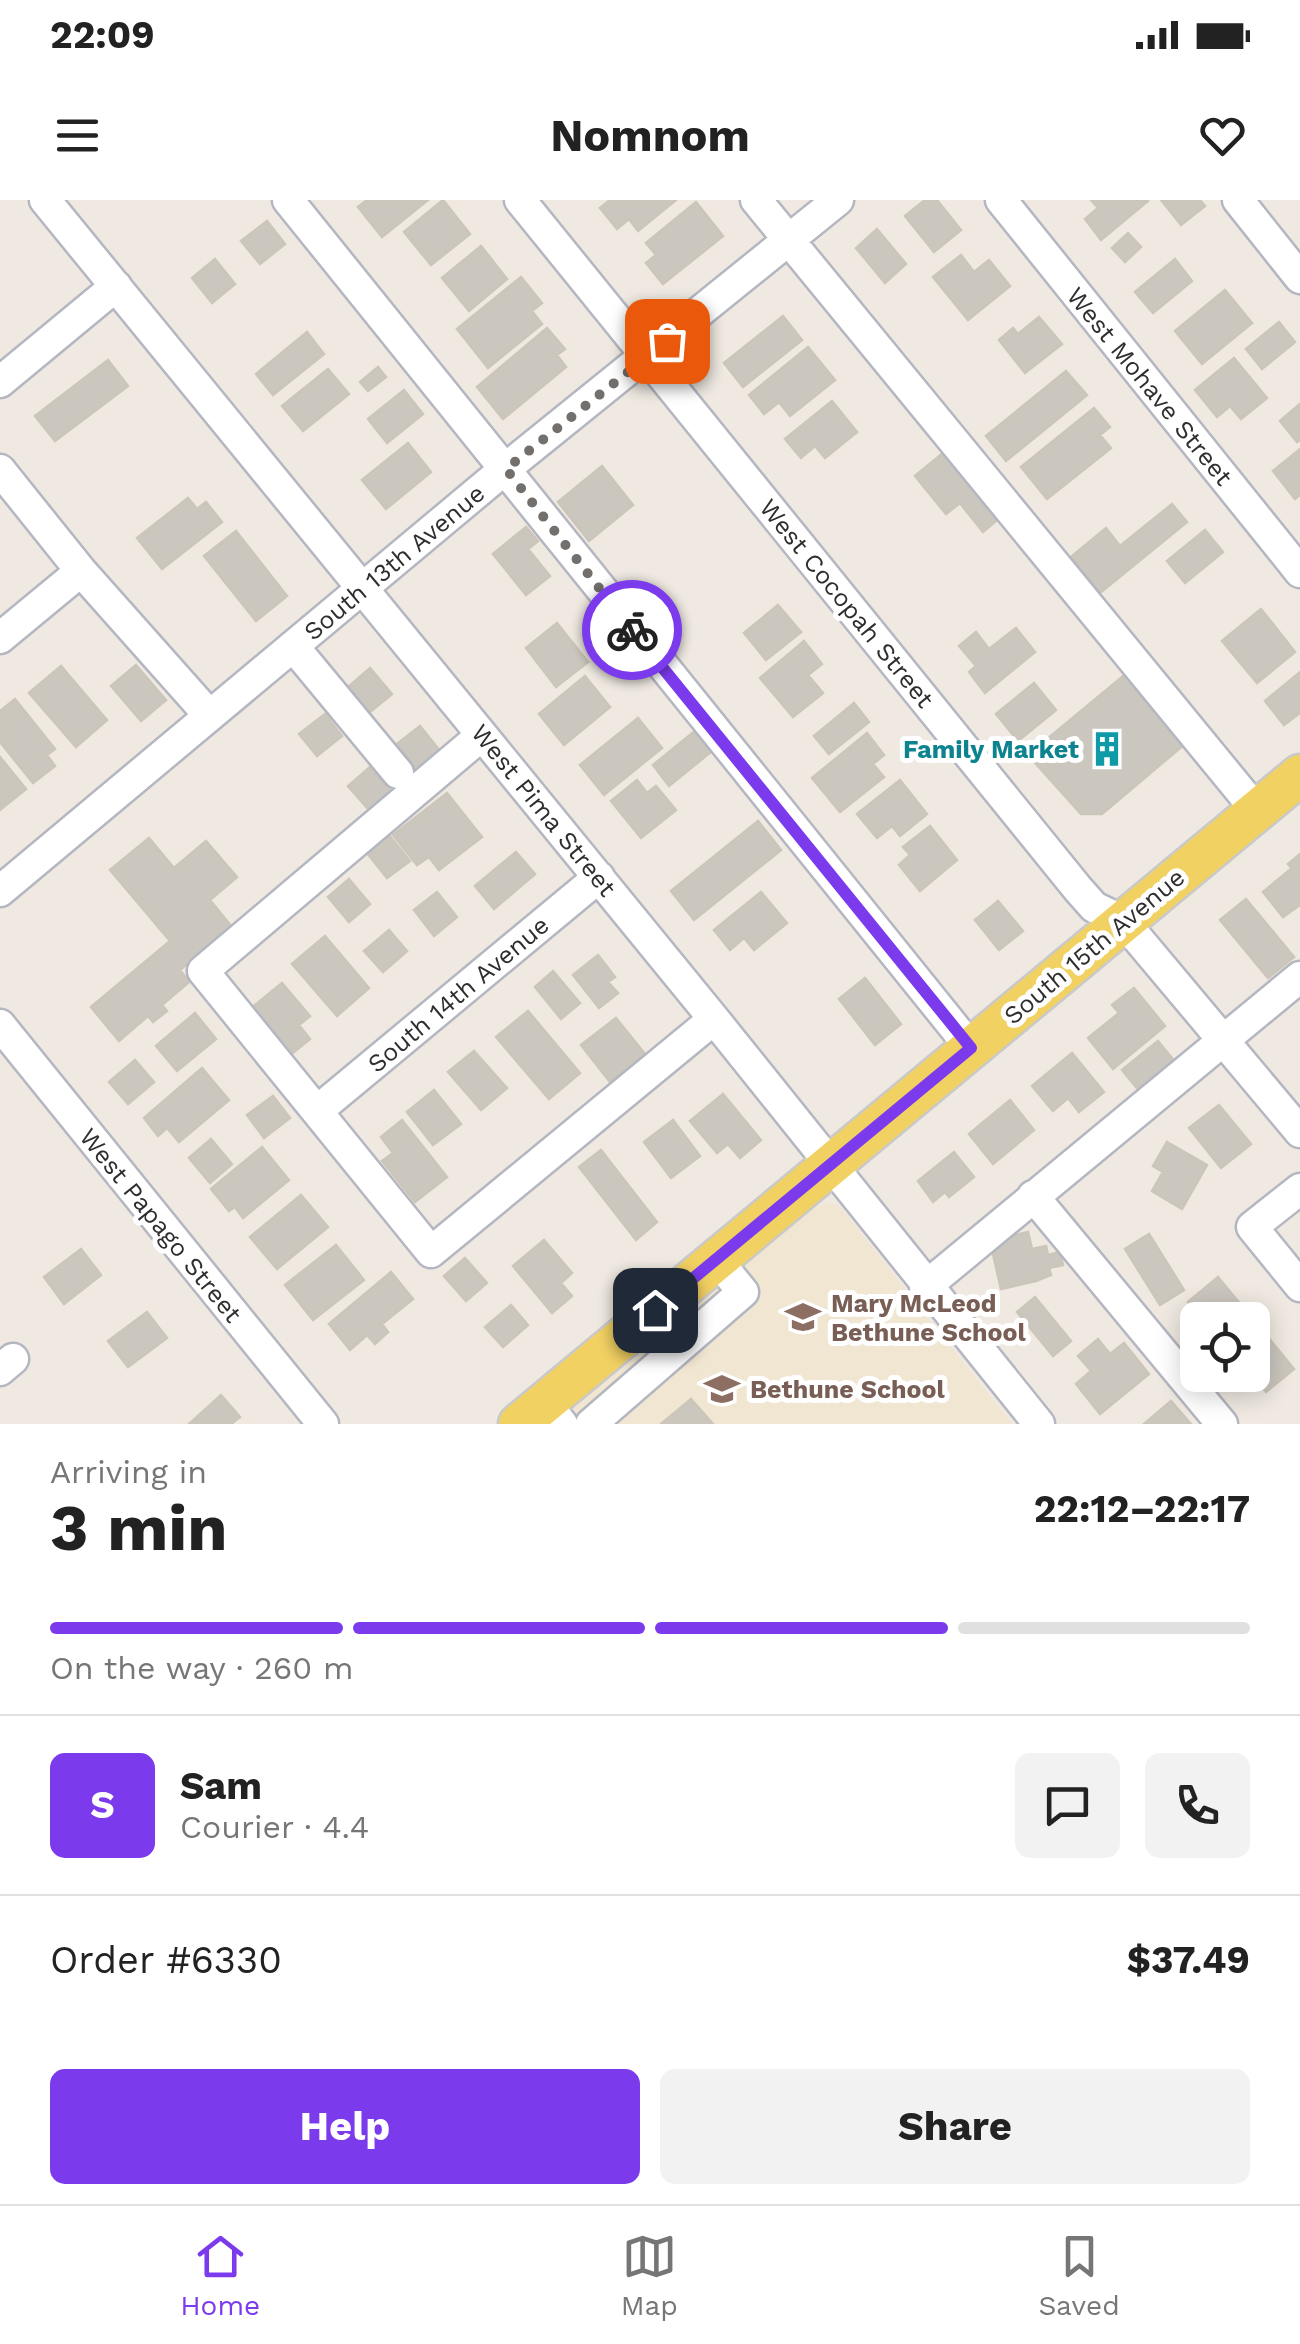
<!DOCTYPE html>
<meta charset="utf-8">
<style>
:root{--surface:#fff;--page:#f2f2f2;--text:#222;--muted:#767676;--line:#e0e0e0;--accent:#7c3aed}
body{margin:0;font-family:"Work Sans",sans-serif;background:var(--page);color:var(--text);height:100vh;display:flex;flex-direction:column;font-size:38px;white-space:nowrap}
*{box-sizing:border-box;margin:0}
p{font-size:32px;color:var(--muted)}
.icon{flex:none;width:55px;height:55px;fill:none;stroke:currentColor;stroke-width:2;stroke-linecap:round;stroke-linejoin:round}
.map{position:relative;height:1224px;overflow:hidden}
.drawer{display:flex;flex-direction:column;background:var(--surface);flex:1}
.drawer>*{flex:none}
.fabs{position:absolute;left:1180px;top:1102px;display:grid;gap:20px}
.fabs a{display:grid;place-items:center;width:90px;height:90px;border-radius:15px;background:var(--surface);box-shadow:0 5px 25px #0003;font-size:50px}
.pin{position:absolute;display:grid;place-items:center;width:85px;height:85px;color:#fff;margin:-42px;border-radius:20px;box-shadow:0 5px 15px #0006}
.courier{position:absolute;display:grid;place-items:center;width:100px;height:100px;margin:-50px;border:8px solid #7c3aed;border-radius:50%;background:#fff;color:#222;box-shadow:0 2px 12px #0007}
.overview em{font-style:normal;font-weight:700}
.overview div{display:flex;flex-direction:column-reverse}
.overview{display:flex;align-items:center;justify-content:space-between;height:170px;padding:0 50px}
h1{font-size:65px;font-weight:700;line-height:75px}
.bar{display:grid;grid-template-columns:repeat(4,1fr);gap:15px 10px;align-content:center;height:120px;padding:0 50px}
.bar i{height:12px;border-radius:8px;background:var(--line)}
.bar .current{background:var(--accent)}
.bar p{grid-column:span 4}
.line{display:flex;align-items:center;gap:25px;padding:0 50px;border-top:2px solid var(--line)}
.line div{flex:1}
.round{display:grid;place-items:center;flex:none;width:105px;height:105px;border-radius:15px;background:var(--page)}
.action{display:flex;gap:20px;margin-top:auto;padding:20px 50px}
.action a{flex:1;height:115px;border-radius:15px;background:var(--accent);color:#fff;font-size:40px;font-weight:700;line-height:115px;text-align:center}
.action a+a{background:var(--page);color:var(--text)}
.status{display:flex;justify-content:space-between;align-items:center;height:70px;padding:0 50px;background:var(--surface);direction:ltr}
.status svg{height:28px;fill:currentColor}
header{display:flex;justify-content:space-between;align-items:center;height:130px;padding:0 50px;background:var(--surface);font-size:45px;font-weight:700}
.menu{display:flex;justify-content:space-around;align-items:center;height:140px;border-top:2px solid var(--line);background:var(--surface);font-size:28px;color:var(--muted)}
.menu a{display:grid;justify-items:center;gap:5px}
.menu .current{color:var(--accent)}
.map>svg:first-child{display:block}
.education{fill:#f0e6d1}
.building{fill:#cbc7bf;stroke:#cbc5ba;stroke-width:2.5}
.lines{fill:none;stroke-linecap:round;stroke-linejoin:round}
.minor-casing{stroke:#b4b7c1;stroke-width:35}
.major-casing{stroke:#c9c9c9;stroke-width:45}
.minor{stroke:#fff;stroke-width:30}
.major{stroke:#f2d163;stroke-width:40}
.done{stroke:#726f6d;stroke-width:10;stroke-dasharray:0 18}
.route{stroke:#7c3aed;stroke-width:12}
.labels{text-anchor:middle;stroke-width:10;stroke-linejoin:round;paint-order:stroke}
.street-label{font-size:25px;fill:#2e2e2e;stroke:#fff}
.culture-label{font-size:25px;font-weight:bold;fill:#0d838f;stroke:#fff;text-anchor:end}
.education-label{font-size:25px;font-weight:bold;fill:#785e54;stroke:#fff;text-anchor:start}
</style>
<div class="status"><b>22:09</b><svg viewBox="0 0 49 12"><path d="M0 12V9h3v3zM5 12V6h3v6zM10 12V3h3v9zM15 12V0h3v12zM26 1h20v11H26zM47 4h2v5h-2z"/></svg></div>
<header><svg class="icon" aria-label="menu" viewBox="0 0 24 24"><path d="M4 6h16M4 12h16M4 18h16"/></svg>Nomnom<svg class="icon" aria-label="heart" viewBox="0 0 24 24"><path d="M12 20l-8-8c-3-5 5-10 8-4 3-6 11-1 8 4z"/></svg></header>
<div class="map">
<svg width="1300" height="1224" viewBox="0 0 1300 1224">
<rect width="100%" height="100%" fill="#efe9e1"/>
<path class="education" d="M829 1003 840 1007 1012 1224H551L809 1010Z"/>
<path class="building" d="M367 0H428L382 37 358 7Z
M443 0 470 34 431 65 404 32Z
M610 0H676L638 31 629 19 617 29 600 8Z
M925 0H937L961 30 934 52 905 16Z
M1091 0H1147L1148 1 1101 40 1085 19 1098 8Z
M1200 0 1205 6 1181 25 1162 1Z
M696 2 723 36 663 84 646 63 656 55 646 43Z
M267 21 285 44 260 64 241 41Z
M877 29 906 64 885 83 856 48Z
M1128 33 1141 47 1125 62 1112 48Z
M481 46 507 79 469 111 442 78Z
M961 55 974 72 989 60 1010 86 968 120 933 77Z
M215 59 235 84 212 103 192 78Z
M1175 59 1192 81 1153 113 1135 92Z
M521 77 542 103 532 111 542 124 488 168 457 129Z
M1225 90 1252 123 1202 164 1175 131Z
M783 116 802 140 743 187 724 163Z
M1039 117 1062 144 1025 173 999 140 1013 128 1018 134Z
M1279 122 1295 142 1262 169 1246 149Z
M547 128 565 149 557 155 566 167 503 219 477 187Z
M307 132 324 154 273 195 256 174Z
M808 147 835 180 790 216 779 202 764 214 749 195Z
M1234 158 1267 198 1241 219 1230 206 1217 217 1195 190Z
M108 160 128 186 55 241 35 216Z
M378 167 386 177 368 191 360 182Z
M328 169 349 194 303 231 282 206Z
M1066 171 1087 195 1006 261 986 236Z
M404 190 423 214 387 243 368 219Z
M832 201 857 232 825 258 815 246 801 258 785 239Z
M1300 204V240L1297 242 1280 221Z
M1094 208 1110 227 1100 235 1111 248 1047 299 1021 267Z
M408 243 431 272 386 309 362 280Z
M949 248 1003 315 983 332 960 303 946 314 915 276Z
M1300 249V295L1295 299 1273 271Z
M602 266 633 305 589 341 558 302Z
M188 298 197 309 206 302 222 322 162 369 137 338Z
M1172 304 1187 322 1100 393 1071 357 1106 328 1120 346Z
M526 327 538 341 528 349 550 376 526 395 493 354Z
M1205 330 1223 352 1185 383 1167 361Z
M236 331 287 396 256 421 204 356Z
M778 405 801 432 766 460 744 433Z
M1261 409 1295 452 1257 483 1222 441Z
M557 423 588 462 556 487 526 448Z
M1016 428 1035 452 985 493 969 472 976 466 959 446 976 432 989 449Z
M804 441 822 464 808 475 823 493 793 517 760 478Z
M136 465 166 500 141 521 111 486Z
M61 466 107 520 76 547 29 493Z
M370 468 392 494 370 512 348 487Z
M1128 472 1186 543 1102 614H1081L1028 555Z
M1300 472V513L1284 525 1265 501Z
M585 476 610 507 564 545 539 514Z
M1034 483 1056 510 1018 541 996 514Z
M15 499 55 549 47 555 55 566 33 583 0 542V511Z
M854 503 869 522 829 554 814 536Z
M325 514 342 536 317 556 299 534Z
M638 518 662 548 604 595 580 565Z
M420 526 441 552 418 571 397 544Z
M696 530 712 551 669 586 653 565Z
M867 533 884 555 873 564 884 577 840 612 812 578Z
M0 557 26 589 0 610Z
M370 567 391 592 369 610 348 586Z
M637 580 647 593 656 586 676 610 641 638 611 601Z
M900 580 927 614 900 636 892 626 877 638 857 614Z
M447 593 482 637 439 670 429 657 417 665 393 635Z
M758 621 781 650 694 720 671 691Z
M930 626 957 660 920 691 899 665 910 655 903 647Z
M389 635 410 661 387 678 367 653Z
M149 638 174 668 206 641 237 677 210 700 232 727 180 770 189 782 162 805 167 811 153 822 148 816 119 841 91 807 170 741 110 670Z
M516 652 535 674 494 709 475 686Z
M1299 655 1300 705 1283 717 1263 692 1292 668 1288 664Z
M349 679 370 704 349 722 328 697Z
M437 692 457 717 434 736 414 710Z
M761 692 787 723 754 750 744 738 730 750 714 730Z
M1246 699 1294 757 1268 778 1220 720Z
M998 701 1023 731 999 750 975 720Z
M389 730 407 751 383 772 364 751Z
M325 736 369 788 337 816 292 764Z
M598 755 615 777 608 782 618 793 599 808 573 775Z
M553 771 580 803 561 819 535 787Z
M865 778 901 824 875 845 839 799Z
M282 783 310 816 299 825 310 839 289 856 250 809Z
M1134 788 1165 826 1113 869 1088 838 1119 813 1112 805Z
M528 811 580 873 549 899 496 837Z
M195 813 216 839 177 871 156 846Z
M616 818 645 854 610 882 581 845Z
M1158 841 1176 863 1140 892 1122 870Z
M474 851 507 888 481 910 448 872Z
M1072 853 1104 892 1079 912 1068 898 1053 911 1032 886Z
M135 860 154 882 128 904 109 882Z
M202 868 229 900 179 942 167 928 158 936 144 918Z
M434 890 461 924 433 945 407 912Z
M723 894 761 940 740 958 728 944 717 953 690 921Z
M273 896 290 918 264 938 247 915Z
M1010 900 1034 930 993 964 969 934Z
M1219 905 1251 944 1221 968 1189 928Z
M402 920 447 977 415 1002 382 961 393 953 381 937Z
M673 920 700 956 671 978 644 942Z
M211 939 232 964 210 983 189 958Z
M1167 942 1207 965 1182 1009 1152 991 1163 972 1153 966Z
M262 947 289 980 243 1018 235 1007 229 1011 211 989Z
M601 950 657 1022 636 1040 579 967Z
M954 952 974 977 949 997 945 992 933 1002 918 981Z
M301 995 328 1027 277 1069 250 1037Z
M1028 1032 1032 1049 1046 1046 1048 1055 1060 1052 1063 1065 1049 1068 1051 1075 1036 1081 1001 1089 990 1041Z
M1149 1034 1184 1090 1160 1105 1125 1049Z
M544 1040 572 1073 561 1083 572 1096 552 1113 513 1066Z
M336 1045 364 1080 313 1120 285 1085Z
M81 1049 101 1075 64 1104 44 1077Z
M465 1058 487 1083 466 1101 444 1076Z
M391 1072 413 1099 382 1124 388 1132 375 1144 367 1135 350 1150 329 1124Z
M1218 1077 1251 1117 1247 1120H1202L1188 1102Z
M1035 1097 1071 1141 1053 1156 1017 1112Z
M511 1105 528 1125 503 1147 485 1127Z
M147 1112 167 1138 128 1167 108 1141Z
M1262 1130 1294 1169 1266 1192 1252 1175V1138Z
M1098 1139 1110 1154 1124 1143 1149 1174 1100 1214 1076 1184 1091 1171 1078 1156Z
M221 1195 240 1217 231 1224H189Z
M691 1199 713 1224H661Z
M1171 1201 1191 1224H1144Z"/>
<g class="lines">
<defs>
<path id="minor" d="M45 0 714 819 1039 1224
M288 0 971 848
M520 0 1078 689 1094 707 1123 721 1300 932
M756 0 1257 611
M1001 0 1300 372
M1238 0 1300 78
M0 182 116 86
M0 270 81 371 209 515
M0 438 81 371
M293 446 398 573
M482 535 203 771 431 1052 714 819
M0 691 505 269 838 0
M0 825 323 1224
M317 911 599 677
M1300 989 1252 1027 1300 1086
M1033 996 1222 1224
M925 1087 1300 777
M0 1170 13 1159
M545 1203 562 1224
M591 1224 743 1092 716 1059"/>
<path id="major" d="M519 1224 1300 575"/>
</defs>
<use href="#minor" class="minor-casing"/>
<use href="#major" class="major-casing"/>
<use href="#minor" class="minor"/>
<use href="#major" class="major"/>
</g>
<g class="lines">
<path class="done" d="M632 430 506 269 667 141"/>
<path class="route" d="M632 430 971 848 655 1110"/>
</g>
<defs>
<symbol id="building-bare" viewBox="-9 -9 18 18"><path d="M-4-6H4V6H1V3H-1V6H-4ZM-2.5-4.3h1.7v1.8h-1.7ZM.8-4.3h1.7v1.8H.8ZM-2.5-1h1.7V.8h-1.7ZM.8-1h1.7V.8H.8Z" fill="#0f9aa8" stroke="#fff" stroke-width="2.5" paint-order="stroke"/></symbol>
<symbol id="school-bare" viewBox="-9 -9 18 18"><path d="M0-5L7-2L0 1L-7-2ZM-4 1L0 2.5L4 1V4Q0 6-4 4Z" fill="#8d6e63" stroke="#fff" stroke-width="2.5" paint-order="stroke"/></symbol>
</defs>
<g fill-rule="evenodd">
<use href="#building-bare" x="1082" y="524" width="50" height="50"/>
<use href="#school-bare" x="778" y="1092" width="50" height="50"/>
<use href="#school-bare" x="697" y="1164" width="50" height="50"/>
</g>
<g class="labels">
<g class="street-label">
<text transform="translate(1150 186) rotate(51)" y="9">West Mohave Street</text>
<text transform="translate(394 362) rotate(-40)" y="9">South 13th Avenue</text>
<text transform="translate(847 403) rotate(51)" y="9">West Cocopah Street</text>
<text transform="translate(544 610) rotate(51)" y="9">West Pima Street</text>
<text transform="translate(1094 746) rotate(-40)" y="9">South 15th Avenue</text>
<text transform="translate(458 794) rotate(-40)" y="9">South 14th Avenue</text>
<text transform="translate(161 1025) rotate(51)" y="9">West Papago Street</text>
</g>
<g class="culture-label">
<text x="1079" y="558">Family Market</text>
</g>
<g class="education-label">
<text x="831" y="1112">Mary McLeod<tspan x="831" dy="29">Bethune School</tspan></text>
<text x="750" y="1198">Bethune School</text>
</g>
</g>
</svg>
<div class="fabs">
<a><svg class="icon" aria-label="locate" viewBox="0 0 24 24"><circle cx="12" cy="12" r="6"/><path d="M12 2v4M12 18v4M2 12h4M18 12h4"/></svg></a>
</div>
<div class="pin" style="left:667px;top:141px;background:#ea580c"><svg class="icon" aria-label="bag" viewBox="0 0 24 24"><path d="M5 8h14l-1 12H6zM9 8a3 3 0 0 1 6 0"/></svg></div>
<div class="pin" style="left:655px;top:1110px;background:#1f2937"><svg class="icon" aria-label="home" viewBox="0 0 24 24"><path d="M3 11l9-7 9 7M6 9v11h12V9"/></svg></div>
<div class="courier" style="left:632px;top:430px"><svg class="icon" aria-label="bike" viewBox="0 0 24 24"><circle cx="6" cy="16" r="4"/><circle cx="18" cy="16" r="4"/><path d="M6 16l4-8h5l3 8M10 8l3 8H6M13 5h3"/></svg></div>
</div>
<section class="drawer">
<div class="overview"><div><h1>3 min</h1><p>Arriving in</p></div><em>22:12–22:17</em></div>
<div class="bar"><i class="current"></i><i class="current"></i><i class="current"></i><i></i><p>On the way · 260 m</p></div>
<div class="line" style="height:180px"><b class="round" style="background:var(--accent);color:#fff">S</b><div><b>Sam</b><p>Courier · 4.4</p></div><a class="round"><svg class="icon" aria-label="chat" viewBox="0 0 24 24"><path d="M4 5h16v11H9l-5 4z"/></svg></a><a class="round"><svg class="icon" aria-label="phone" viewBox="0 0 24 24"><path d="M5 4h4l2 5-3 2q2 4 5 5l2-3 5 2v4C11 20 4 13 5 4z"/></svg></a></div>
<div class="line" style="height:130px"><div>Order #6330</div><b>$37.49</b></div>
<div class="action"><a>Help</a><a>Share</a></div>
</section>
<nav class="menu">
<a class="current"><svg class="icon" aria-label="home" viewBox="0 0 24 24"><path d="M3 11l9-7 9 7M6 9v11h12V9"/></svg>Home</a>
<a><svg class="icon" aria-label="map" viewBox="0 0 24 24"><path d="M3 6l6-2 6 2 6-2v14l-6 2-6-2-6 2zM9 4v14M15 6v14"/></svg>Map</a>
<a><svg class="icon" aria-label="saved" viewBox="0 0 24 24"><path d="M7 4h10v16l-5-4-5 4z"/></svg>Saved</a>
</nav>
